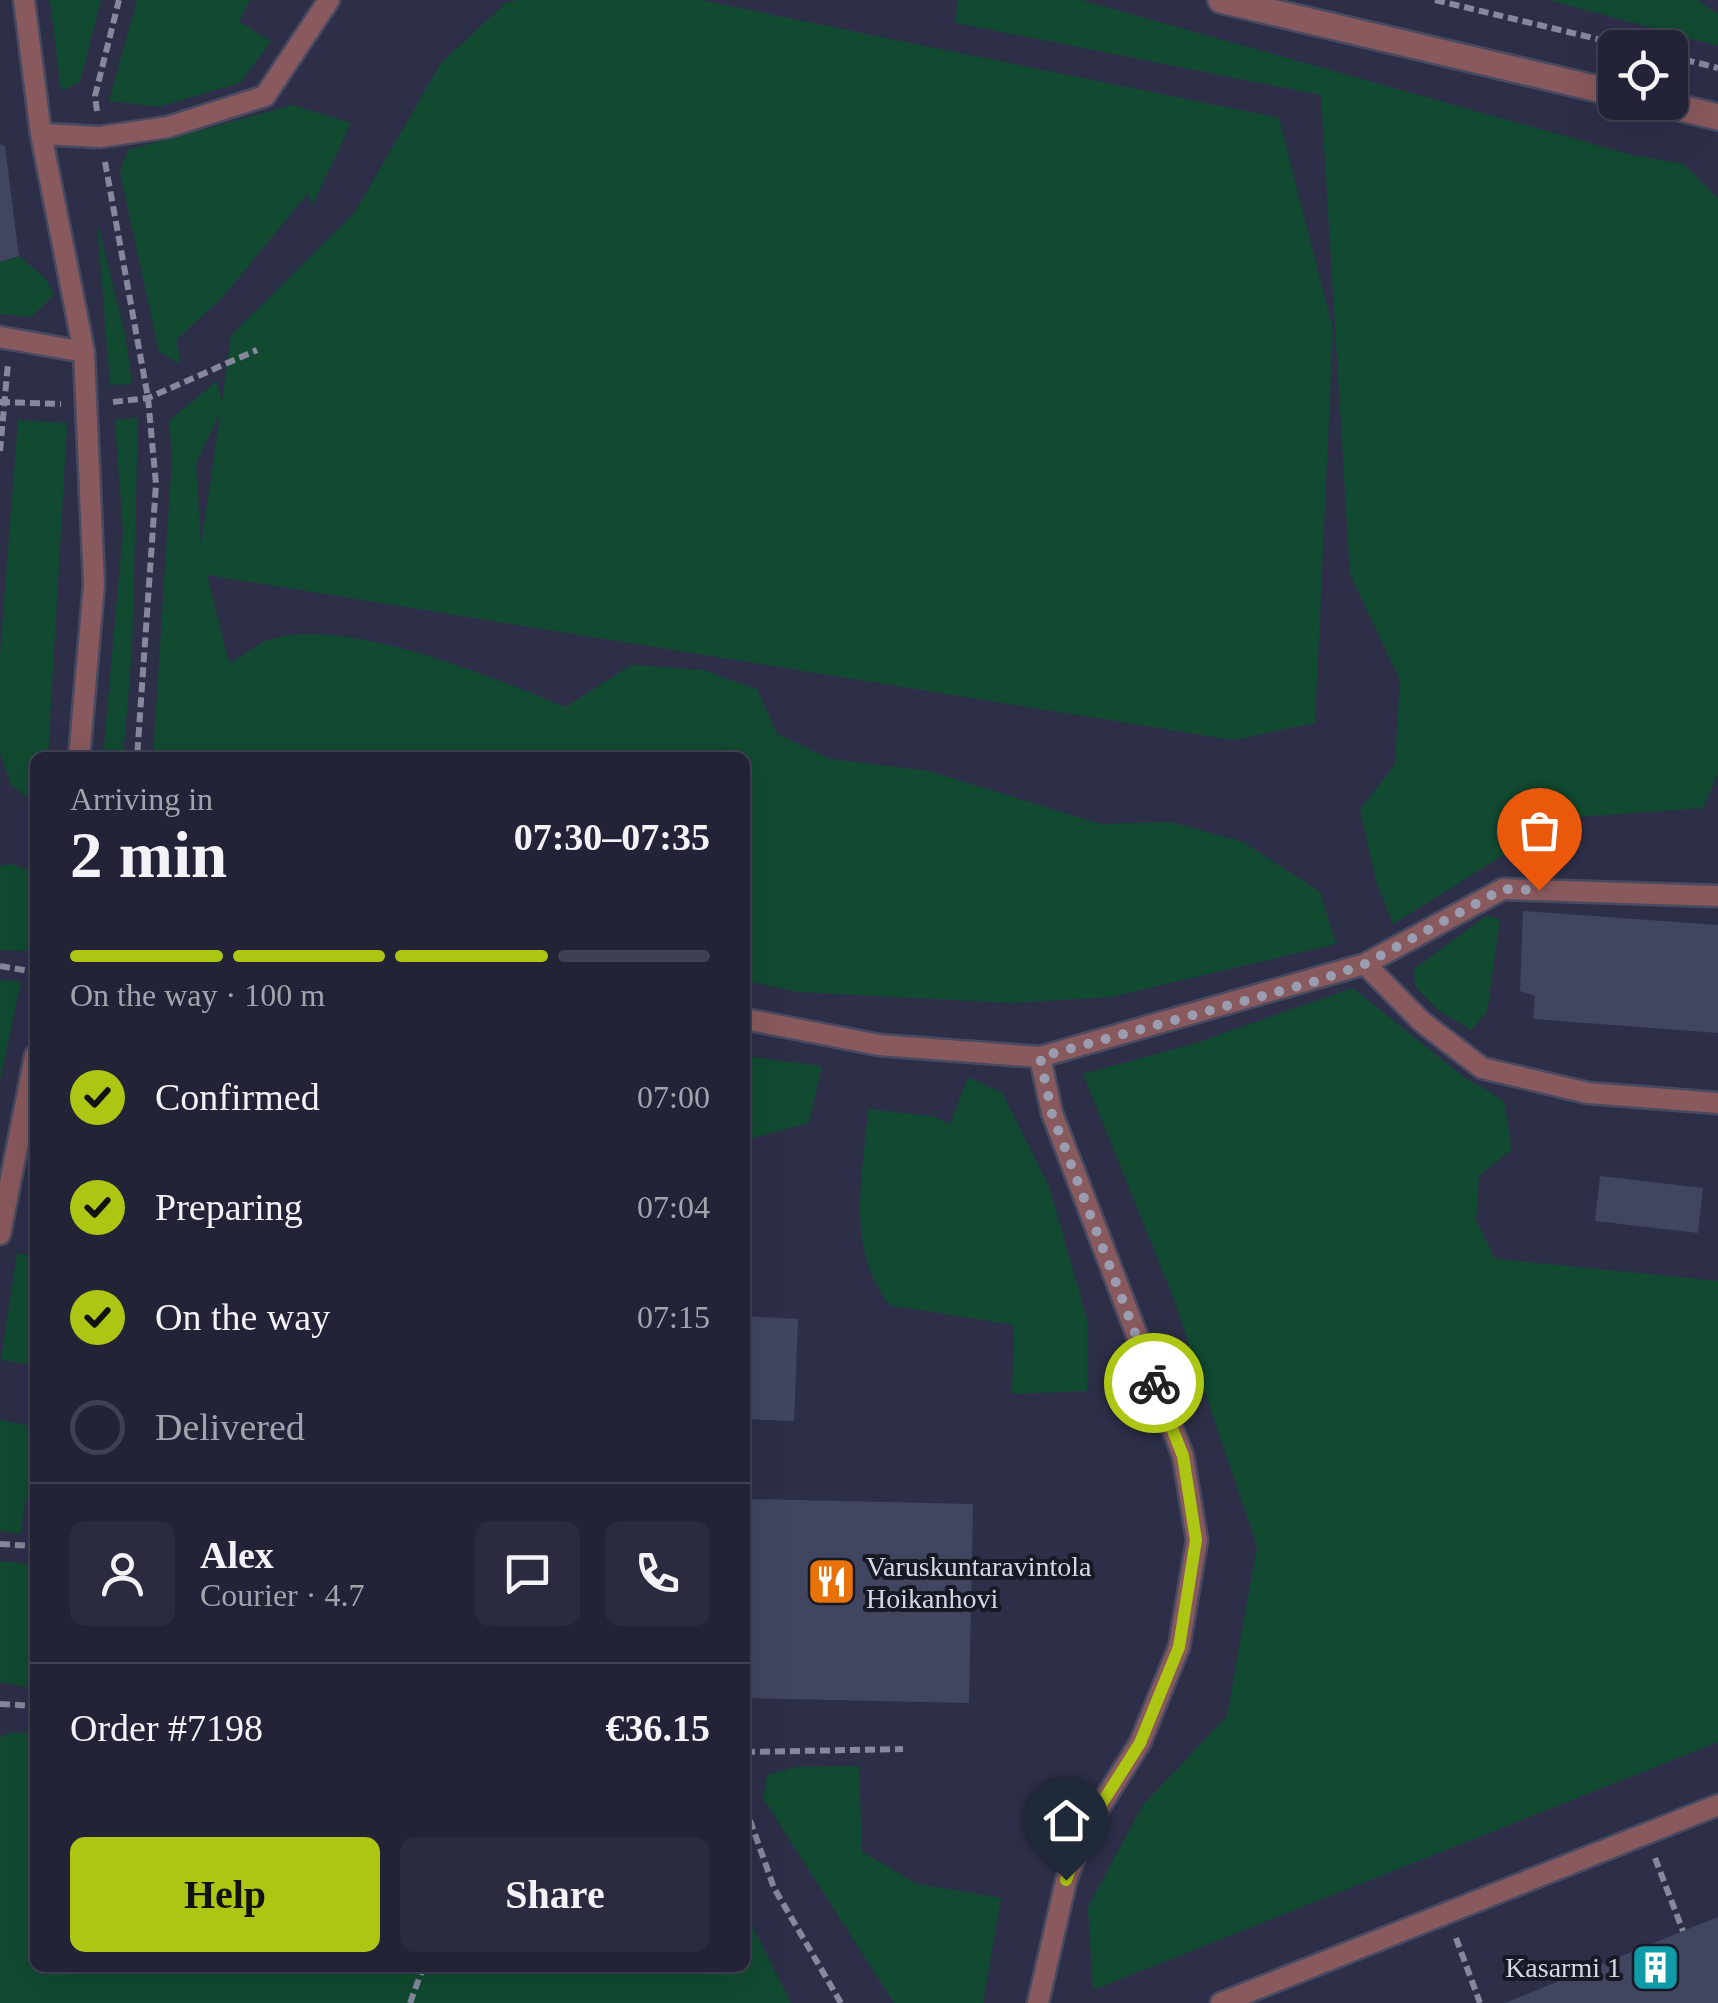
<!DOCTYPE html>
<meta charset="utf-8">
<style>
:root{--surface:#222337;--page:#2a2b3f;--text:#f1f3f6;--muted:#a2a4ad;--line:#3f4052;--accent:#acc613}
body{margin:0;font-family:Georgia,serif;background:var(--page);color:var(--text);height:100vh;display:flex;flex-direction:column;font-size:38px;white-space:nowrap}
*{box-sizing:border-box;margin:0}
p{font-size:32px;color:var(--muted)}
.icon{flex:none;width:55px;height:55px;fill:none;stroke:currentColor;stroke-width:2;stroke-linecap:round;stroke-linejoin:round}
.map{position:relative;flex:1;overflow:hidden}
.drawer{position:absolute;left:30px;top:752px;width:720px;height:1220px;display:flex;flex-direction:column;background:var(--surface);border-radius:15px;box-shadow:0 10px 40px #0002,0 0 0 2px var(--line)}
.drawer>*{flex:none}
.tools{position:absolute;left:1598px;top:30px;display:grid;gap:20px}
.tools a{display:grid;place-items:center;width:90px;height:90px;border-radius:15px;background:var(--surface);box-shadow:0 10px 40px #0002,0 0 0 2px var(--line);font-size:50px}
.pin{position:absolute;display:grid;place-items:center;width:85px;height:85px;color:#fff;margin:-102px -42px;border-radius:50% 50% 50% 0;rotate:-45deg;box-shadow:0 0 10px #0007}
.pin .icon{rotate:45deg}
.courier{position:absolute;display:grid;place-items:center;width:100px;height:100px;margin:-50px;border:8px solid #acc613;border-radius:50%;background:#fff;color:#222;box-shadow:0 2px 12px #0007}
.headline em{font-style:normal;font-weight:800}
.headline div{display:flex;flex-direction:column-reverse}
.headline{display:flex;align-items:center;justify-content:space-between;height:170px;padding:0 40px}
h1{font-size:65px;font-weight:800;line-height:75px}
.bar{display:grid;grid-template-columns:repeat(4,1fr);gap:15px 10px;align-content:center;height:120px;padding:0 40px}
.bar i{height:12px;border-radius:8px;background:var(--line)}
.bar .on{background:var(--accent)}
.bar p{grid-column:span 4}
.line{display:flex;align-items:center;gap:25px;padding:0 40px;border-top:2px solid var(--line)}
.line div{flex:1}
.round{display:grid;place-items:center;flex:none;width:105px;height:105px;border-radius:15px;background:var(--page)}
ol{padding:0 40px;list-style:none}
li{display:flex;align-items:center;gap:30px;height:110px}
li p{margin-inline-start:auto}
li .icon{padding:10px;border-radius:50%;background:var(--accent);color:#111;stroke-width:4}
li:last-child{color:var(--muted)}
li i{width:55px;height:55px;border:5px solid var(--line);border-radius:50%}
.action{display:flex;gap:20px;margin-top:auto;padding:20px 40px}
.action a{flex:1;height:115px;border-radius:15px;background:var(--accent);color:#111;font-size:40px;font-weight:800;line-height:115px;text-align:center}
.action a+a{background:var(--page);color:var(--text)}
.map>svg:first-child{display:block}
.green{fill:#114a31;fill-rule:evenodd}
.building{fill:#424560}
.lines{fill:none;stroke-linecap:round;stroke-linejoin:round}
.service-casing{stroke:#484a62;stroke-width:25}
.tertiary-casing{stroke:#484a62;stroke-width:30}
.path{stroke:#86889d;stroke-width:6;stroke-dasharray:10 5;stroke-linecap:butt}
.service{stroke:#88595d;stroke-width:20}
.tertiary{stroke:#88595d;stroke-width:25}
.done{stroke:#9a9cb0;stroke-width:10;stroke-dasharray:0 18}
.route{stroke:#acc613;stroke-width:12}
.labels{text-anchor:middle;stroke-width:8;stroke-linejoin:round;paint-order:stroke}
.poi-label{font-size:28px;fill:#d4d7e8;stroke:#171924;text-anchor:start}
</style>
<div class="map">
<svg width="1718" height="2003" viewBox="0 0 1718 2003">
<rect width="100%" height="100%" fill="#2d2f49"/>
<path class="green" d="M50 0H101L80 82 61 91Z
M137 0H250L239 22 271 41 240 83 158 107 109 101Z
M516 0H700L1279 118 1333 330 1315 723 1233 740 207 575 229 663C242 657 255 645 269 640 346 615 493 678 566 707L631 665 702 670 757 689 777 734 830 759 929 771 1100 824 1171 822 1243 842 1320 892 1336 944 1111 997 1011 1003 799 992 745 981V758L153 757 172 457 169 421 217 381 222 402 231 335 355 212 441 63 506 3ZM219 416H220L201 547 196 463Z
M957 0H1081L1632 155 1684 164 1718 199V773L1703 808 1563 818 1393 924 1376 881 1360 810 1395 764 1400 680 1350 574 1321 95 956 23Z
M1549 0H1697L1718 14V46Z
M293 105 351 123 312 206 308 193 223 297 177 339 180 364 159 352 120 172 128 150Z
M97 221 125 334 132 384 110 385Z
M19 256 46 279 54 295 31 317 0 314V262Z
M138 418 132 651 123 757H103L123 531 115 420Z
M18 420 67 423 48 757 35 758V792L25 797 11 784 0 753V655Z
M10 864 33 871 35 876V924L29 951 0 950V866Z
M1486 916 1500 919 1487 1012 1471 1030 1438 1010 1415 986 1414 969Z
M0 980 21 982 0 1080Z
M1353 988 1461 1075 1504 1101 1512 1149 1479 1176 1476 1220 1495 1259 1718 1281V1742L1093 1990 1088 1907 1143 1805 1227 1716 1257 1546 1172 1294 1083 1074 1193 1044Z
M745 1056 822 1066 809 1123 745 1140Z
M968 1077 1002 1093 1050 1189 1087 1319V1391L1012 1394 1014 1325 889 1305C845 1245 863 1179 868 1109L935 1117 950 1124Z
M17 1253 35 1256V1365L1 1360Z
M0 1420 35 1427V1452L20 1534 0 1531Z
M0 1561 35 1565V1689L0 1682Z
M10 1733H35V1968H745V1912L791 2003H0V1737Z
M859 1766 862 1852 917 1884 1001 1898 983 2003H894L763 1798 767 1775 796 1767Z"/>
<path class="building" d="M0 144 5 146 19 256 0 262Z
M1523 911 1718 925V1033L1533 1019 1535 996 1520 991Z
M1600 1176 1703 1188 1698 1233 1595 1221Z
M745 1316 798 1319 794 1421 745 1419Z
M745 1499 973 1504 969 1703 745 1698Z
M1718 1917V2003H1505Z"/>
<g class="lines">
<defs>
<path id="service" d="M24 0 41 134 84 352 94 584 79 758
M41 134 100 137 168 127 265 96 329 0
M0 337 84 352
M1365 964 1421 1021 1482 1068 1588 1093 1718 1103
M745 1019 879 1045 1040 1057
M0 1234 35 1056
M1038 2003 1066 1881 1085 1830 1140 1743 1179 1647 1197 1540 1183 1456 1052 1113 1040 1057 1365 964 1503 889 1718 896
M1221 2003 1718 1805"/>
<path id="tertiary" d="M1221 0 1615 93
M1655 102 1718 117"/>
</defs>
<use href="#service" class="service-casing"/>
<use href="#tertiary" class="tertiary-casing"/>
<path class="path" d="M1435 0 1635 48
M1670 56 1718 68
M97 111 95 96 119 0
M105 162 148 398 156 484 137 758
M0 402 61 404
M113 402 148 398 257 350
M0 451 8 363
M0 966 35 972
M0 1544 33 1546 35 1530
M0 1704 35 1706
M745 1752 903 1749
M745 1806 774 1888 841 2003
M1655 1858 1683 1931
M1456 1938 1480 2003
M410 2003 423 1968"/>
<use href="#service" class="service"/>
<use href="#tertiary" class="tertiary"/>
</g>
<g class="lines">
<path class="done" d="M1154 1383 1052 1114 1040 1057 1317 981 1365 964 1503 889 1539 890"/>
<path class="route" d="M1066 1880 1085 1830 1140 1743 1179 1647 1196 1540 1183 1456 1154 1383"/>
</g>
<defs>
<symbol id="restaurant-square" viewBox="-11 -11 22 22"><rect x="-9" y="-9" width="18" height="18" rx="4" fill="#e8710a" stroke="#171924"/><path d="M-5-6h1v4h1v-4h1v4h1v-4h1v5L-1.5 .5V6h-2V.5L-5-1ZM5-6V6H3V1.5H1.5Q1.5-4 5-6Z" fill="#fff"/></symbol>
<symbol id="building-square" viewBox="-11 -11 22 22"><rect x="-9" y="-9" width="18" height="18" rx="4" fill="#0f9aa8" stroke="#171924"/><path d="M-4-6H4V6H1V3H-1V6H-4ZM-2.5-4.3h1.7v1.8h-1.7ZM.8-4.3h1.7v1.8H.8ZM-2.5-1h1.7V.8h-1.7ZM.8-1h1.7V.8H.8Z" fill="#fff"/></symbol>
</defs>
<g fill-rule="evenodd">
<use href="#restaurant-square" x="804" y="1554" width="55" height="55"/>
<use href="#building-square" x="1628" y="1940" width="55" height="55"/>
</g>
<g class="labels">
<g class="poi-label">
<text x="866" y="1576">Varuskuntaravintola<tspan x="866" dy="32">Hoikanhovi</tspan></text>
<text x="1621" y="1977" text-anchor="end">Kasarmi 1</text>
</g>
</g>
</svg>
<div class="tools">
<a><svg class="icon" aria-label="locate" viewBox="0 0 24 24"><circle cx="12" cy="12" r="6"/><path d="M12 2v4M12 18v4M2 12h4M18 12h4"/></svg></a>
</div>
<div class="pin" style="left:1539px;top:890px;background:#ea580c"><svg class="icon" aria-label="bag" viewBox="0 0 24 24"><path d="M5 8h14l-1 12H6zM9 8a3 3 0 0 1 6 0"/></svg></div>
<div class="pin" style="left:1066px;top:1880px;background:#1f2937"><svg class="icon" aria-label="home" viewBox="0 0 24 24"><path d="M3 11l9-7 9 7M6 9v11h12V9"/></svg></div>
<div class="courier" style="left:1154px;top:1383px"><svg class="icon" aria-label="bike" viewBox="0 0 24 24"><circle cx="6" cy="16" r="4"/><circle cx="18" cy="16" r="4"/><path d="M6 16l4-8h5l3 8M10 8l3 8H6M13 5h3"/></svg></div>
<section class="drawer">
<div class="headline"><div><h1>2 min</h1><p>Arriving in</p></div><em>07:30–07:35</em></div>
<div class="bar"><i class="on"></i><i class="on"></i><i class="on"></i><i></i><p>On the way · 100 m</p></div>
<ol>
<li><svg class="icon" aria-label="check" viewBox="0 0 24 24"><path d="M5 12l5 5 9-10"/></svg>Confirmed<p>07:00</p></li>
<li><svg class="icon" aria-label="check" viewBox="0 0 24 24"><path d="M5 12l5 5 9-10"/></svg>Preparing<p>07:04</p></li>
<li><svg class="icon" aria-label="check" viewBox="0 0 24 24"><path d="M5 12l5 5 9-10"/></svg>On the way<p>07:15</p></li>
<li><i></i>Delivered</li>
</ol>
<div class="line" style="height:180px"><a class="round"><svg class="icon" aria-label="person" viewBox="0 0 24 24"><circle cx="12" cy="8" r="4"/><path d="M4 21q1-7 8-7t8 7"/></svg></a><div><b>Alex</b><p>Courier · 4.7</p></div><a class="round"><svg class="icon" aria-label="chat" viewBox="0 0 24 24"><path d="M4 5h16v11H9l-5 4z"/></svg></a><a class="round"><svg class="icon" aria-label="phone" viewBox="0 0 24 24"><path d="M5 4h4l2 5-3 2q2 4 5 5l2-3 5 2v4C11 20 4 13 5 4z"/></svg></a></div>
<div class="line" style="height:130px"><div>Order #7198</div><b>€36.15</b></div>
<div class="action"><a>Help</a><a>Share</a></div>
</section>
</div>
